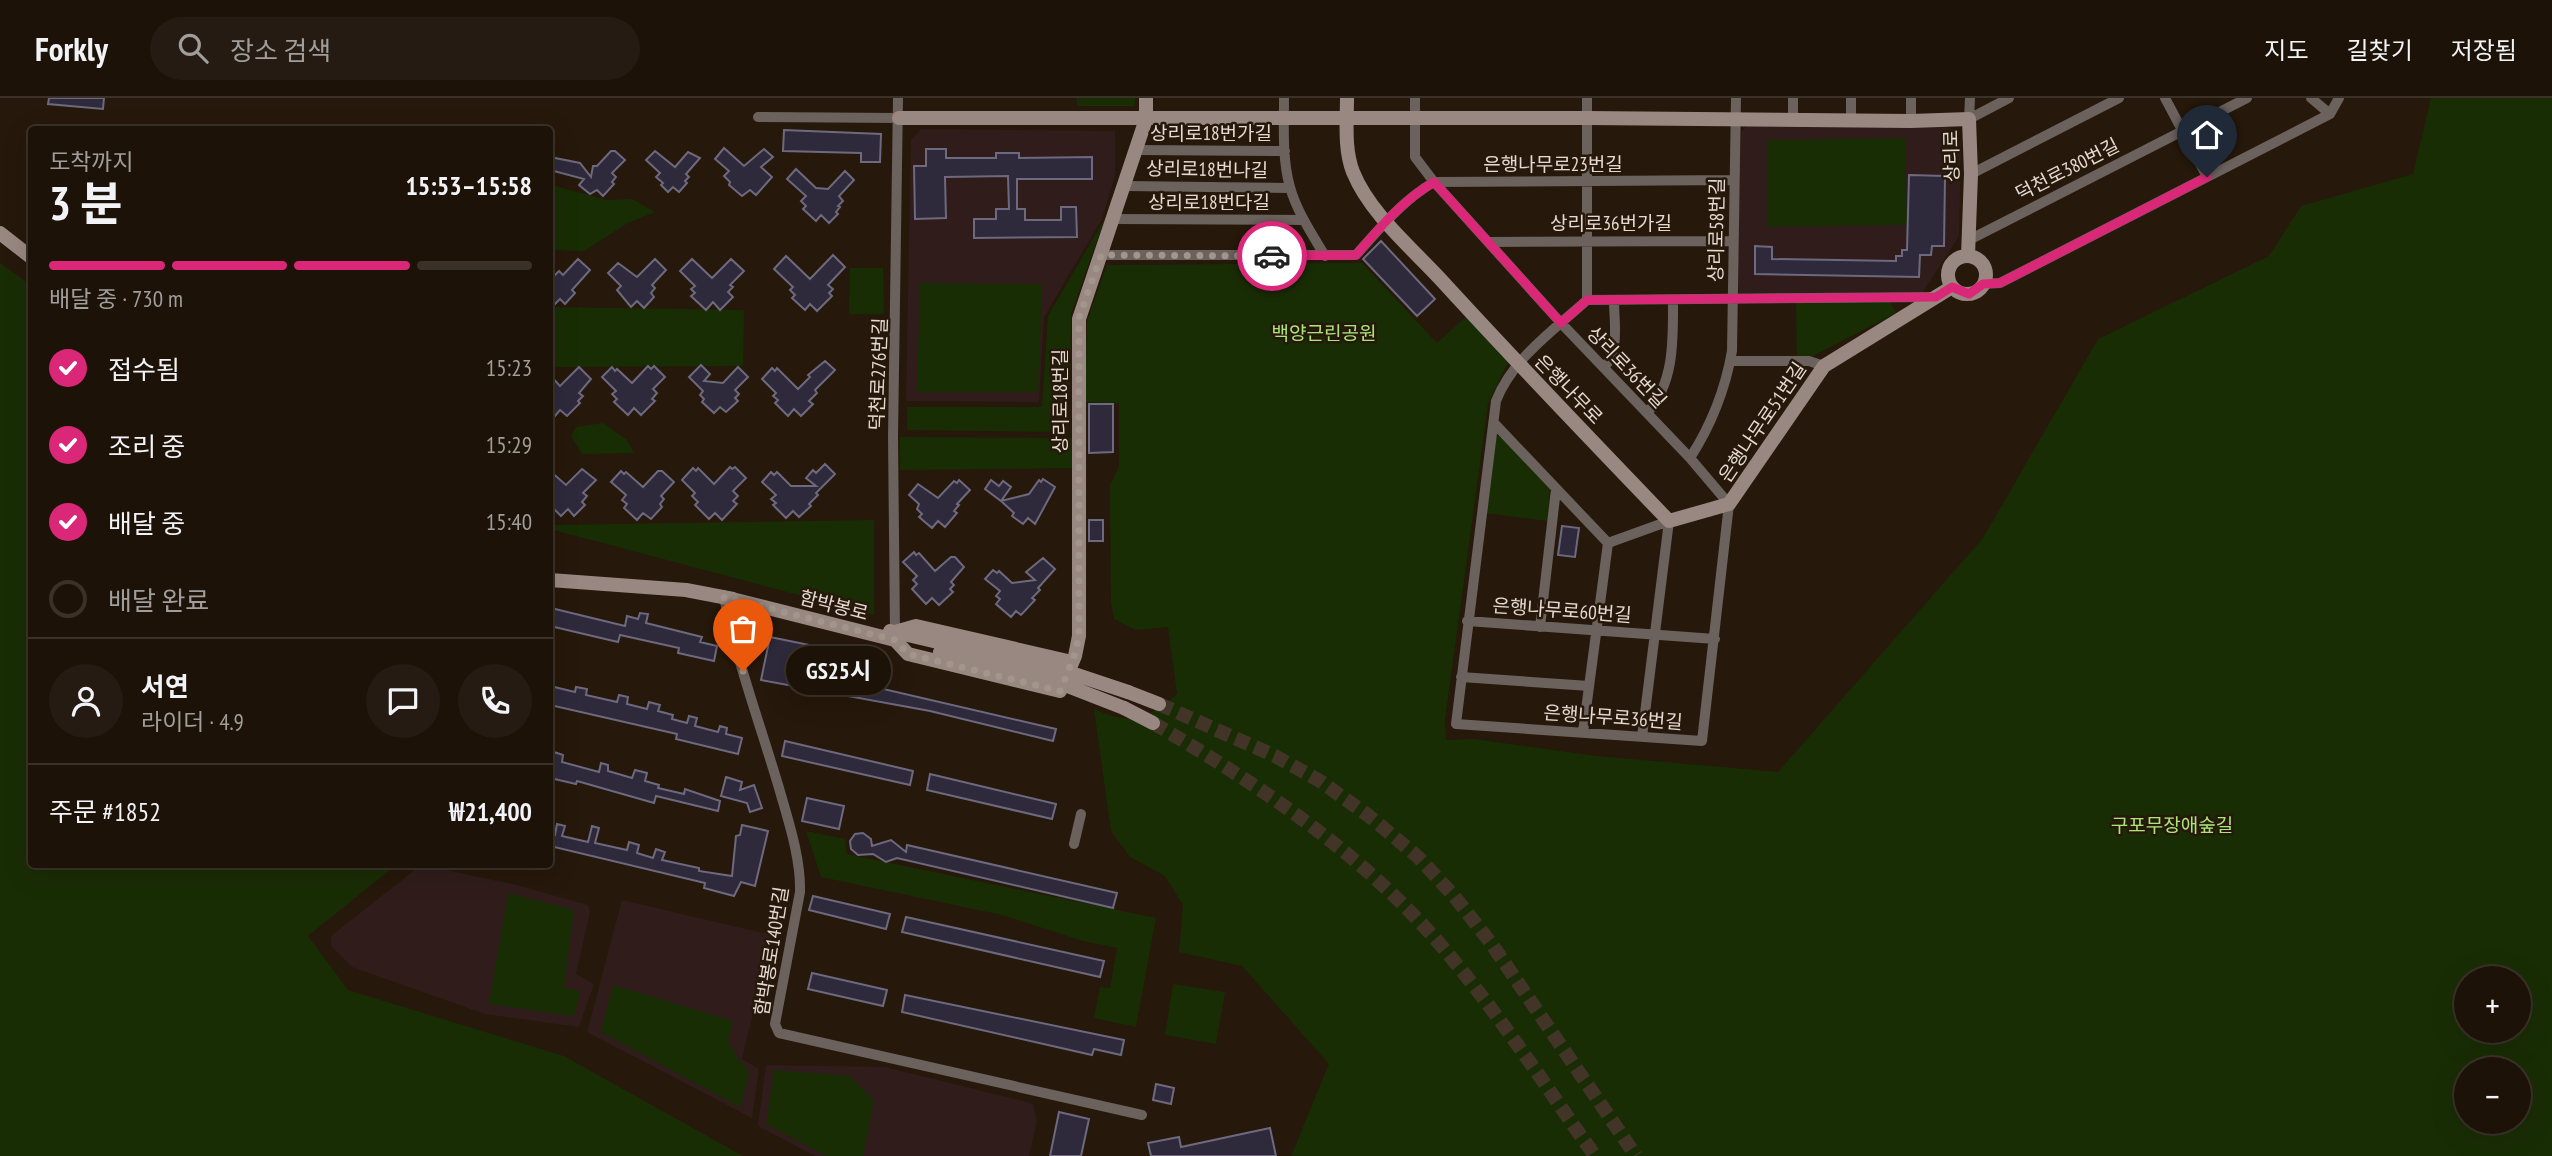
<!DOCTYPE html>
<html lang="ko">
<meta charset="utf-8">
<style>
:root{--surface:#1c1208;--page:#251b12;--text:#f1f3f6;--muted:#a09e9c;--line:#3a3229;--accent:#db2777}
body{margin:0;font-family:"PT Sans Narrow","Noto Sans KR",sans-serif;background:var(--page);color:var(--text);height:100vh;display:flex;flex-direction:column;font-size:26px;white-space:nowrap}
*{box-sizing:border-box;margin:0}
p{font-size:23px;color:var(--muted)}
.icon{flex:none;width:38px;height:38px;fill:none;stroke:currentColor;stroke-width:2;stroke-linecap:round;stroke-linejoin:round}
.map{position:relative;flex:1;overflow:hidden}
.side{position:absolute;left:28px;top:28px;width:525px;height:742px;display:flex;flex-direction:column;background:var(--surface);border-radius:7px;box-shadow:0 7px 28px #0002,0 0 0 2px var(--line)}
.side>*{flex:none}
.controls{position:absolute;left:2454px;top:868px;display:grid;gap:14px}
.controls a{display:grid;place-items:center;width:77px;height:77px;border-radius:50%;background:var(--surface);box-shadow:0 7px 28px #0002,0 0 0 2px var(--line);font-size:35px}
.pin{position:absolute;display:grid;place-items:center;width:60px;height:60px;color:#fff;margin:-72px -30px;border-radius:50% 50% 50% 0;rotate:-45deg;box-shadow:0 0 7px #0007}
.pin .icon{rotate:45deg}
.courier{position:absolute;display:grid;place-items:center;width:70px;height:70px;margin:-35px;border:5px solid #db2777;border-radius:50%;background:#fff;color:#222;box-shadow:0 2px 9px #0007}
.bubble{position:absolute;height:49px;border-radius:24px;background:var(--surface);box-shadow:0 7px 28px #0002,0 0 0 2px var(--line);font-size:23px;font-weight:700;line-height:49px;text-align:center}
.headline em{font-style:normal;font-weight:700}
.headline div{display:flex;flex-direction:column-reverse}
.headline{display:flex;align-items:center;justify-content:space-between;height:119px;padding:0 21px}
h1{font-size:46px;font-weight:700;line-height:52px}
.bar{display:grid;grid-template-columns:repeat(4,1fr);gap:10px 7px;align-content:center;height:84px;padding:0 21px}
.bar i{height:9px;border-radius:5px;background:var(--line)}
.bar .on{background:var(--accent)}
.bar p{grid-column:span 4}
.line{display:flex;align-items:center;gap:18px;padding:0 21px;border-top:2px solid var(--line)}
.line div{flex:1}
.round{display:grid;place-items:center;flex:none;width:74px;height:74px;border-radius:37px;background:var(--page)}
ol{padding:0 21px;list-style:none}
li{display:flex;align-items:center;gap:21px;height:77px}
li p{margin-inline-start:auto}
li .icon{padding:7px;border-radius:50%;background:var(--accent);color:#fff;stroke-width:4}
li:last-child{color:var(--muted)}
li i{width:38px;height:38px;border:4px solid var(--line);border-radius:50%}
header{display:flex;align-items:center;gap:42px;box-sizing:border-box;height:98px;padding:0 35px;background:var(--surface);border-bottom:2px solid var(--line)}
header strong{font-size:33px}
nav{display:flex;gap:38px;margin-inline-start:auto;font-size:24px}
.search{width:490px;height:63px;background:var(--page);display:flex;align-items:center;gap:18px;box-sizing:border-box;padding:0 24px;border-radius:38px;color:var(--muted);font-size:26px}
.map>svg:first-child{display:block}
.education{fill:#301d1b}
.green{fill:#192d05;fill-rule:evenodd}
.building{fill:#2e293b;stroke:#6d697e;stroke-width:2}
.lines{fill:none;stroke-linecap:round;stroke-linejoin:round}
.secondary-tunnel{stroke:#423528;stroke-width:14;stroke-dasharray:14 7;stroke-linecap:butt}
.street{stroke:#6b615d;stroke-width:10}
.secondary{stroke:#998882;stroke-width:14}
.secondary-bridge{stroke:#998882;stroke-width:14}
.done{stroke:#a2968b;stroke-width:7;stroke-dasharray:0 12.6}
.route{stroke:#db2777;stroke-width:9}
.labels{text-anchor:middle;stroke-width:5;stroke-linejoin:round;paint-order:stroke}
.street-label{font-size:19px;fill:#e4dad1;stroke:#26180a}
.park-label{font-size:19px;fill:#aae677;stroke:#26180a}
</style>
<header>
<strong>Forkly</strong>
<div class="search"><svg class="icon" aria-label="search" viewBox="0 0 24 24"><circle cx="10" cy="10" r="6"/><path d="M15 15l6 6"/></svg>장소 검색</div>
<nav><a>지도</a><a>길찾기</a><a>저장됨</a></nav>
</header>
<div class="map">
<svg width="2552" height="1058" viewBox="0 0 2552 1058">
<rect width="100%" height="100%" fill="#26180a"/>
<path class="education" d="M1747 27H1945L1955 34 1961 45 1959 138 1923 194 1740 197 1737 188 1741 35Z
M921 31 1115 33V77L1102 121 1044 219 1039 304 906 303 911 42Z
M421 767 513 786 588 807 590 814 576 876 594 886 579 929 485 916 352 869 331 848V838Z
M622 802 772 837 742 961 759 971 752 1020 587 934Z
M766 967 885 969 1023 1003 1033 1006 1037 1023 1029 1058H815L758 1028Z"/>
<path class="green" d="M1077 0H1135V8H1077Z
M2431 0H2552V1058H1291L1329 966 1242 868 1179 854 1183 807 1165 778 1130 759 1111 733 1094 611C1133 628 1145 622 1177 596L1168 529 1136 532 1114 521 1111 505 1110 387 1119 369V305L1085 304 1087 223 1107 167 1362 165 1437 245 1467 218 1508 264 1488 306 1445 622 1446 642 1474 641 1597 658 1778 674 1983 440 2098 241 2269 158 2301 108 2413 76ZM2466 880H2518V933H2466ZM2466 971H2518V1024H2466Z
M1905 40 1907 127 1767 129V42Z
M552 87 607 102 632 101 655 114 628 125 584 153 550 152Z
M1105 120 1071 216 1070 291 1064 310 1065 334 907 332V309H1042L1048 218Z
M0 165 31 187 32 766 396 767 308 838 348 892 564 958 743 1058H0Z
M850 170H883L884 216H849Z
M920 185 1042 186 1038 294H917Z
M1890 204 1896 215 1813 258 1797 259 1796 205Z
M550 209 744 212 743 268 550 269Z
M603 325 627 342 634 355 582 356 571 338 576 329Z
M1496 338 1503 339 1550 390 1547 423 1485 415Z
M900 339 1078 340 1079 370 900 372Z
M874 422V517L550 431V427Z
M806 733 845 741 847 756 1156 820 1136 929 1094 920 1100 889 1110 890 1117 850 1083 843 1002 817 821 779Z
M508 795 574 812 564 889 580 893 574 918 489 906Z
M1173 886 1225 894 1216 946 1165 937Z
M613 887 733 923 728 942 738 961 749 974 740 1009 601 934Z
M774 972 850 978 874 1003 863 1058H827L766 1026Z"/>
<path class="building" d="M49 0H104L103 11 48 6Z
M784 32 881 36 880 64H861V55L783 53Z
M724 50 744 68 764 51 773 59 761 69 772 79 756 97 750 92 742 98 729 87 730 84 724 78 729 73 715 61Z
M926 51H946V60H996V55H1019V60L1092 59V81H1017V111H1025V122H1061V109H1076L1077 139 974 140V121H996V111H1009L1008 78 945 79 946 120 915 121 914 68H926Z
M611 53H615L625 62 612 75 616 79 612 84 614 86 603 98 597 92 590 96 579 87 584 81 550 72V59L580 65 591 79 593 68H597Z
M655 53 675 69 688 54 700 60 686 76 689 79 685 83 687 85 679 94 673 89 668 94 661 87 663 85 656 79 660 75 646 62Z
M796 71 816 90 828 91 845 73 854 82 839 98 843 103 838 108 840 109 836 114 838 116 829 125 821 117 816 123 803 111 806 108 801 103 806 98 787 81Z
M1909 77 1945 78 1944 148H1932L1931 157H1920L1919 179 1755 176V148L1772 149V161L1896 163V158H1902V152H1907Z
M1381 143 1435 201 1417 218 1363 161Z
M833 157 845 169 828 187 833 191 829 195 832 198 817 213 810 206 805 212 792 200 795 197 790 192 793 189 774 171 786 158 810 181Z
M578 161 590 172 572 192 575 195 565 206 560 201 555 206 550 201V182L559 173 563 177Z
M655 161 666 172 652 187 655 190 651 195 654 199 644 210 637 203 631 209 617 192 621 188 608 175 618 165 637 179Z
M692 161 712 180 731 161 744 173 730 187 733 189 728 194 733 199 720 212 713 204 706 212 691 198 695 195 691 191 695 188 680 173Z
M825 263 835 272 815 292 817 295 809 303 813 306 801 318 794 311 788 318 775 305 778 302 773 298 776 295 762 281 772 270 775 273 777 270 798 291 810 279 808 277Z
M701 267 710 276 704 283 723 285 738 269 748 279 735 292 739 296 735 300 738 303 726 314 720 309 714 315 702 304 704 301 700 297 703 293 689 279Z
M648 268 651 271 654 268 665 279 653 291 657 295 652 301 655 303 641 317 634 310 628 317 614 304 617 301 612 296 616 293 602 279 612 269 615 273 617 271 632 285Z
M579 269 591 281 579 295 583 298 578 303 580 305 567 318 560 312 555 318 550 313V277L560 288Z
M1089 306H1113V354L1089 355Z
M825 366 835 376 816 395 818 397 809 406 811 408 799 419 793 413 786 420 773 407 776 405 771 401 776 397 762 384 771 374 774 377 777 374 791 388H816L806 380 813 372 816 375Z
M730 369 732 371 735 369 746 380 733 393 738 398 733 403 737 406 722 422 715 415 709 421 695 407 698 404 692 398 695 395 682 382 693 370 696 373 698 370 714 386Z
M582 371 596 382 583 395 587 398 582 404 585 407 574 418 568 411 561 418 551 408 553 405 550 402V373L566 387Z
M621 373 624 376 626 374 643 389 658 373H662L674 384 661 398 664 401 660 406 662 409 651 421 643 415 637 422 624 410 627 406 622 402 626 397 611 384Z
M1043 381 1055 389 1035 426 1028 420 1023 426 1012 418 1014 415 1001 403 1029 396 1039 382 1041 384Z
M959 382 970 392 957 406 959 407 954 413 957 415 945 429 938 423 932 430 919 419 922 416 917 411 919 406 909 397 918 386 938 400 954 383 957 385Z
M991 382 999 388 1003 383 1011 389 1001 403 985 391Z
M1089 422H1103V443H1089Z
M1562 428 1579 430 1575 459 1558 457Z
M914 454 916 457 919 455 935 473 951 459H955L964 469 951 484 954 487 950 491 953 494 939 507 932 500 926 506 912 491 917 486 913 482 917 478 903 464Z
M1043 460 1055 471 1038 490 1040 492 1032 500 1035 502 1021 517 1016 513 1011 519 996 506 1000 501 996 498 1000 493 985 481 993 472 997 475 999 473 1012 485 1035 482 1026 474Z
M551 510 625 528 627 518 638 521 640 515 648 516 646 525 702 539 700 544 717 548 714 563 678 555 679 550 620 537 618 544 550 528Z
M770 539 829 551 823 577 1056 631 1053 643 930 613 761 582Z
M550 588 575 594 576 589 587 591 586 597 617 604 619 597 628 599 627 606 647 611 649 604 660 607 658 613 673 617 672 621 687 625 689 618 697 620 695 628 718 634 720 628 727 630 726 636 742 640 738 656 676 641 677 636 550 607Z
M785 643 913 673 910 687 782 658Z
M554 654 563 657 562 664 599 674 601 665 608 667V673L632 680 635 672 647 675 645 683 659 687 658 690 684 696 685 691 720 703 718 713 656 698 654 705 577 683 576 686 550 680V662L552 663Z
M930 676 1056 706 1052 721 927 692Z
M726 679 742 684 740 692 754 687 762 710 750 714 747 705 721 698Z
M807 700 844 708 839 731 802 723Z
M557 726 565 728 562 738 588 744 592 728 599 730 595 745 627 752 629 744 639 747 637 755 653 760 656 751 665 754 662 762 699 770V773L732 778 736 738 740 737 742 727 768 733 755 788 741 784 734 798 704 790 705 785 550 748V736L555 737Z
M863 735 871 741 872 748 891 742 906 754 907 747 1117 795 1113 810 897 760 886 764 873 756 858 757 851 751 850 743 855 736Z
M813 798 890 816 886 831 809 812Z
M906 819 1104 863 1100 879 902 834Z
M812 875 887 892 883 908 808 891Z
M905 897 1124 942 1121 957 1094 951 1092 957 902 914Z
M1156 986 1174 990 1171 1006 1153 1002Z
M1059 1014 1089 1021 1081 1058H1050Z
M1270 1030 1276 1058H1151L1148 1045 1179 1039 1181 1049Z"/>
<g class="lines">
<path class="secondary-tunnel" d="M1159 606 1275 658 1320 683 1369 718 1418 759 1454 798 1491 845 1636 1058
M1153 625C1254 684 1353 749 1431 836 1492 905 1542 983 1595 1058"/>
<path class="street" d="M1284 0C1284 29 1282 61 1290 89 1297 114 1312 136 1325 158
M1415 0V59L1434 84 1561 225 1690 360 1729 406 1702 643 1456 626 1496 303C1513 260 1554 232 1587 202L1936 199
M1970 0 1969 21 2009 0
M2165 0 2207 79
M2311 0 2330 16
M758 19 899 20
M1793 21V0
M1851 23V0
M1911 23V0
M1136 52 1285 53
M1971 76 2119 0
M1124 88 1290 90
M1114 121 1303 122
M1969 142 2247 0
M1490 144 1732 143
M1101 157H1356C1380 130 1403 102 1434 84L1734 82
M1984 186 2000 185 2330 16 2339 0
M1587 202V0
M1730 263H1809L1824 268
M1604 270C1620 251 1614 225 1614 202
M1647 315C1675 285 1673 240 1673 202
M1494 325 1608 445
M1690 360C1712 326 1725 293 1732 253L1736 0
M1608 445 1669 423 1642 639
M724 499C737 564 760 626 779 690 788 722 801 760 800 794L775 926 779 935 1142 1017
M1467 523 1715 541
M1540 529 1556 391
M895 534 893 339 898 0
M1461 579 1589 588
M1583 634 1608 445
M1074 746 1081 716"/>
<path class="secondary" d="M1347 0C1347 23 1344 51 1353 74 1370 116 1413 151 1443 184 1517 265 1593 344 1669 423L1729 406 1824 268 1952 189
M899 20H1587L1911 23 1969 21 1971 76 1968 158
M0 135 32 160
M1948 177a19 19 0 1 1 38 0a19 19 0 1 1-38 0Z
M550 482 686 492 733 501
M724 499 895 542 908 556 1060 593 1075 558 1079 538V221L1146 21V0
M890 533 895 534 916 528 1072 564
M1128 594 1159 606
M1124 610 1153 625"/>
<path class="secondary-bridge" d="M895 534 1074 576 1128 594
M940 554 1065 587 1124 610"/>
</g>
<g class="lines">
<path class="done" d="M743 573 724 499 895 542 908 556 1060 593 1074 559 1079 538V220L1101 157 1272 158"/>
<path class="route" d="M1272 158 1356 157C1379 130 1403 102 1434 84L1561 225 1587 202 1936 199 1952 189 1969 196 1983 186 2000 185 2207 79"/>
</g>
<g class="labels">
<g class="street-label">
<text x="1211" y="42">상리로18번가길</text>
<text transform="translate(1951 58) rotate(-91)" y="7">상리로</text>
<text x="1553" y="73">은행나무로23번길</text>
<text transform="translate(1207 71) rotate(1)" y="7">상리로18번나길</text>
<text transform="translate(2067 71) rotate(-27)" y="7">덕천로380번길</text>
<text x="1209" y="111">상리로18번다길</text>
<text x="1611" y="132">상리로36번가길</text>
<text transform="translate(1716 132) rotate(-89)" y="7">상리로58번길</text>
<text transform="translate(1627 269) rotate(46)" y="7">상리로36번길</text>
<text transform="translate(878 276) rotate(-88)" y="7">덕천로276번길</text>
<text transform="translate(1569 291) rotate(46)" y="7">은행나무로</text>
<text transform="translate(1060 303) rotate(-90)" y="7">상리로18번길</text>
<text transform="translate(1762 324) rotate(-56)" y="7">은행나무로51번길</text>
<text transform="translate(834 507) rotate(14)" y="7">함박봉로</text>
<text transform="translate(1562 512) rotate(4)" y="7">은행나무로60번길</text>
<text transform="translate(1613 619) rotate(4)" y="7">은행나무로36번길</text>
<text transform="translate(771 853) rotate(-81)" y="7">함박봉로140번길</text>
</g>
<g class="park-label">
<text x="1324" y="242">백양근린공원</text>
<text x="2172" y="734">구포무장애숲길</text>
</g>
</g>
</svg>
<div class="controls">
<a>+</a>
<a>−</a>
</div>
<div class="pin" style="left:743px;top:573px;background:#ea580c"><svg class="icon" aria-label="bag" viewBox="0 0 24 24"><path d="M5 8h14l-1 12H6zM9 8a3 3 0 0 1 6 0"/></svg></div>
<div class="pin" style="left:2207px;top:79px;background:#1f2937"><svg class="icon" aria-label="home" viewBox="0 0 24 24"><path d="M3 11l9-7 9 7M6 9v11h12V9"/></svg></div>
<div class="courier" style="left:1272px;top:158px"><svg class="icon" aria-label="car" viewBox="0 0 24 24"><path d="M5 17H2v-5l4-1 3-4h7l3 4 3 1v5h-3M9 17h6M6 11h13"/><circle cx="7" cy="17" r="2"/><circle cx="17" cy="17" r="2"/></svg></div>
<div class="bubble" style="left:786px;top:548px;width:105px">GS25시</div>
<section class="side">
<div class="headline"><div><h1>3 분</h1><p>도착까지</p></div><em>15:53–15:58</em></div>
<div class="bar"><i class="on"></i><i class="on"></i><i class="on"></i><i></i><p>배달 중 · 730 m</p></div>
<ol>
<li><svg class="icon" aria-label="check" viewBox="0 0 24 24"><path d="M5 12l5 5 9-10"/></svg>접수됨<p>15:23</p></li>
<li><svg class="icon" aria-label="check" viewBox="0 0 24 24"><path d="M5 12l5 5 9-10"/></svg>조리 중<p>15:29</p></li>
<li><svg class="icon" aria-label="check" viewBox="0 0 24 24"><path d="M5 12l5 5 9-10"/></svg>배달 중<p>15:40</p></li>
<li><i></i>배달 완료</li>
</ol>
<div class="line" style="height:126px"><a class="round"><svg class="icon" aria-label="person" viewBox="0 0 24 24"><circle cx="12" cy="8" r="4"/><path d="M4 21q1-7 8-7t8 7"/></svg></a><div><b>서연</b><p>라이더 · 4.9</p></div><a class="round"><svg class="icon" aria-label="chat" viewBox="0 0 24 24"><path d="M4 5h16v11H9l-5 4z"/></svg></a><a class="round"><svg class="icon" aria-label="phone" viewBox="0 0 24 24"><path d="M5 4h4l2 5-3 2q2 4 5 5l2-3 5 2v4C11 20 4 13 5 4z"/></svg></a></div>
<div class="line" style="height:91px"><div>주문 #1852</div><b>₩21,400</b></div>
</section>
</div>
